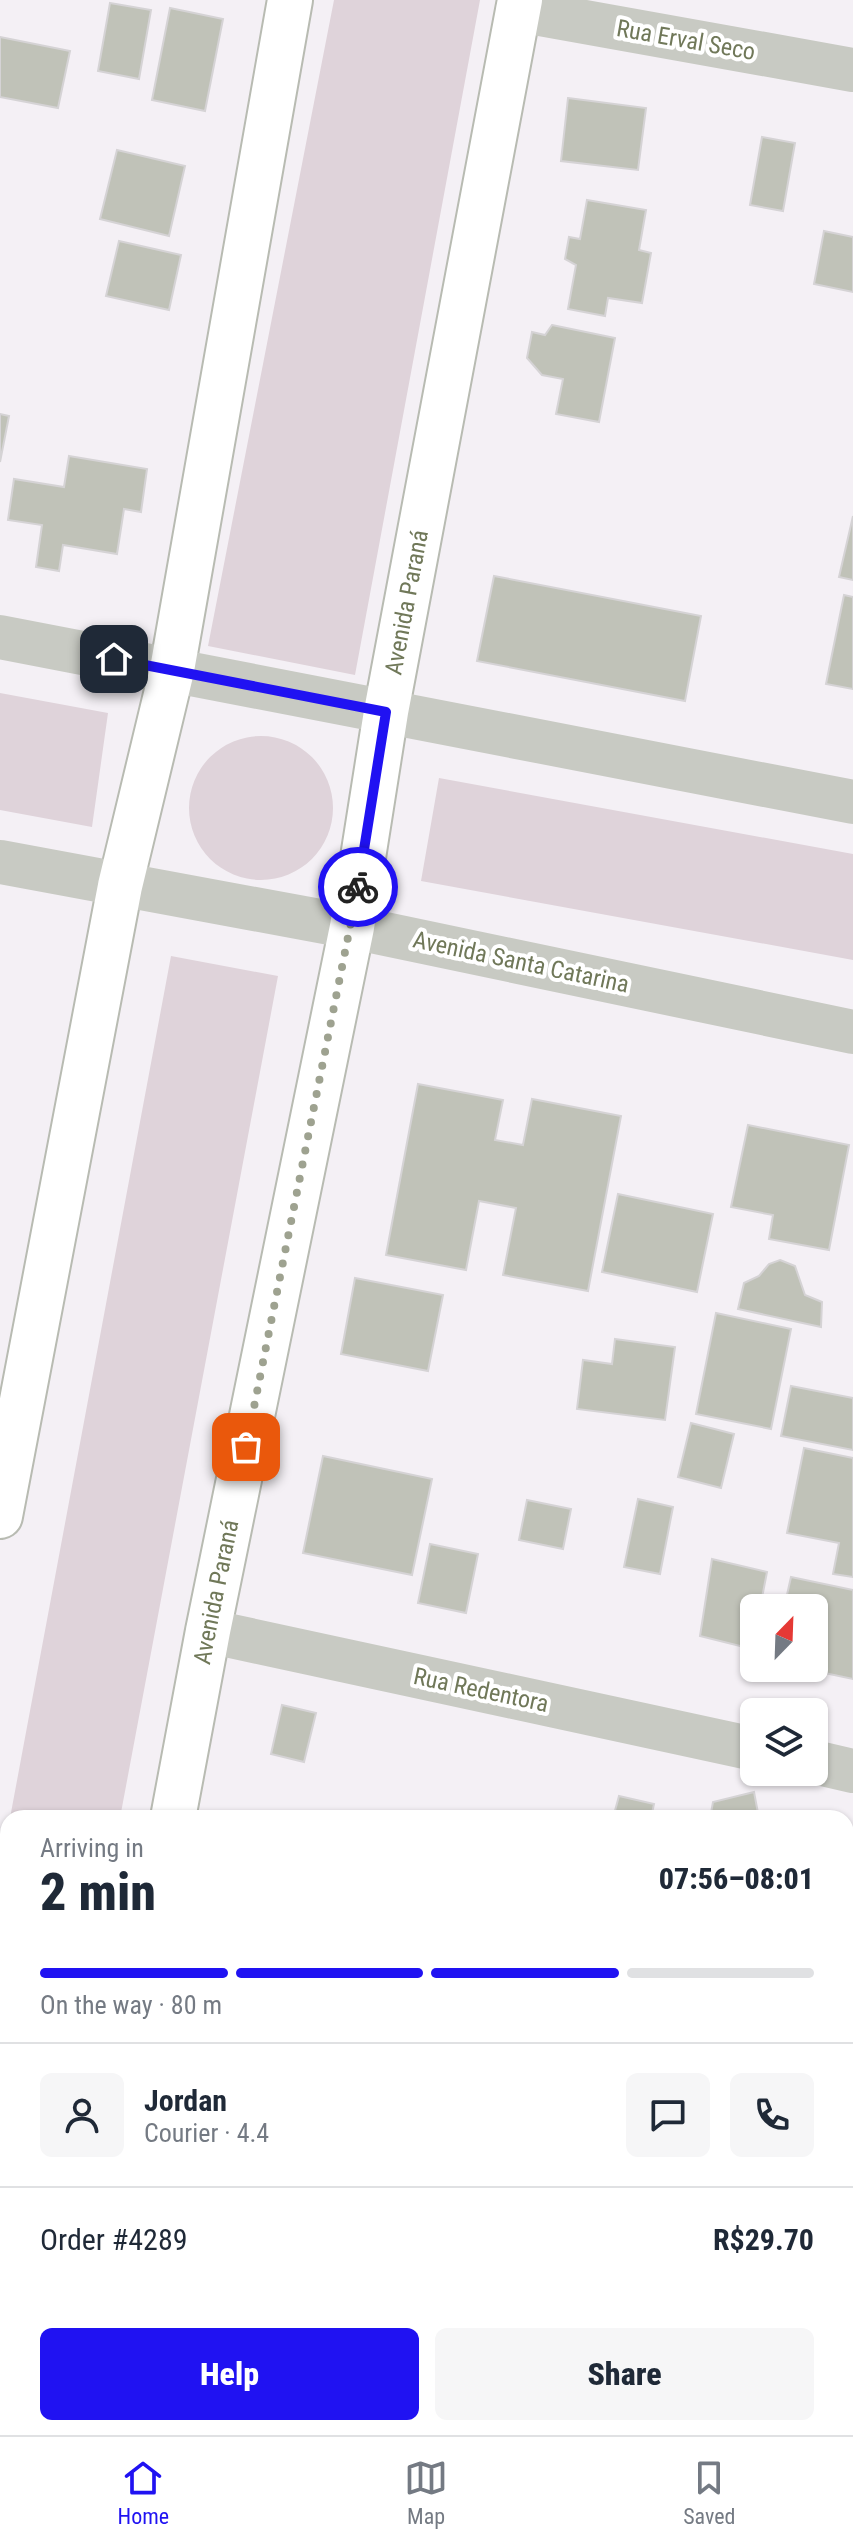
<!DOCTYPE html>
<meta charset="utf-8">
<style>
:root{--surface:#fff;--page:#f6f6f7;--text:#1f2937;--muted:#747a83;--line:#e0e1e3;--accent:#2012f2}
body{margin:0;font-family:"Roboto Condensed",sans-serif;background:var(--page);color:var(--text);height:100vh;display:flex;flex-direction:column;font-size:30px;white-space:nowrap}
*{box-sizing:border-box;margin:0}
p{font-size:26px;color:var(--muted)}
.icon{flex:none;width:44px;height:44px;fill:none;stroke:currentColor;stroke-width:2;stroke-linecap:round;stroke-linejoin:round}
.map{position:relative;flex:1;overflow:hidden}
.details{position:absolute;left:0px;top:1810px;width:854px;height:626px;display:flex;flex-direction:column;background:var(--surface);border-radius:24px 24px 0 0;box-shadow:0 2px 6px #0004}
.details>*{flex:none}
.needle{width:52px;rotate:23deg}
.fabs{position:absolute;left:740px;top:1594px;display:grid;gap:16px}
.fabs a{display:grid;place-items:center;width:88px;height:88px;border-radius:12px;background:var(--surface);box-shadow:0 2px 6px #0004;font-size:40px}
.pin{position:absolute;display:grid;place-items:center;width:68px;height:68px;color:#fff;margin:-34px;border-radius:16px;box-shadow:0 4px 12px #0006}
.courier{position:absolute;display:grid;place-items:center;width:80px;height:80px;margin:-40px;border:6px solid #2012f2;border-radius:50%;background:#fff;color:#222;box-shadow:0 2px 10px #0007}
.headline em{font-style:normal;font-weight:800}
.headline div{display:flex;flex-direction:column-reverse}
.headline{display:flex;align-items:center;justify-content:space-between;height:136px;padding:0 40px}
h1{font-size:52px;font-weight:800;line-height:60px}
.bar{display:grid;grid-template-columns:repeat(4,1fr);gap:12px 8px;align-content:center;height:96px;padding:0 40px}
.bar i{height:10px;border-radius:6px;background:var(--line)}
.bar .active{background:var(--accent)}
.bar p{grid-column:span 4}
.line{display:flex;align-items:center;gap:20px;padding:0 40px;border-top:2px solid var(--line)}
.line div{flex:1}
.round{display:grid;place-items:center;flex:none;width:84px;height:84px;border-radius:12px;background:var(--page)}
.primary-button{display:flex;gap:16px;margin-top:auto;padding:16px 40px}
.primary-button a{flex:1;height:92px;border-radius:12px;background:var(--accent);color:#fff;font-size:32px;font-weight:800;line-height:92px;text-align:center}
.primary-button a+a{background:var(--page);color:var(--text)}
.tab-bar{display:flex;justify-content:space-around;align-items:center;height:112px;border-top:2px solid var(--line);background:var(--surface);font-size:22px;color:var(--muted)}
.tab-bar a{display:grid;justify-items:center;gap:4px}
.tab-bar .active{color:var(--accent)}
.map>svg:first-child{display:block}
.green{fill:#dfd3da}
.building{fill:#c0c2b8;stroke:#d5d3d5;stroke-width:2}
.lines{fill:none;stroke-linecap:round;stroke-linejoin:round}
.major-casing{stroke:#b8bbb2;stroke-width:48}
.minor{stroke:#c8cac3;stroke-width:44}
.major{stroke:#fff;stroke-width:44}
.done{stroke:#9ea290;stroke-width:8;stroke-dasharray:0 14.4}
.route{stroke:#2012f2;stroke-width:10}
.labels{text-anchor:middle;stroke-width:8;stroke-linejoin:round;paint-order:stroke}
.street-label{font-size:24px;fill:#707859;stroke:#fff}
</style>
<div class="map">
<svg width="853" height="2435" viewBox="0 0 853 2435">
<rect width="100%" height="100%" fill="#f4f0f5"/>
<path class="green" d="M334 0H480L355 675 208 646Z
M0 693 108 713 92 827 0 810Z
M189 808a72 72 0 1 1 144 0a72 72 0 1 1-144 0Z
M439 778 853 854V960L421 881Z
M171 956 278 976 120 1818H10Z
M8 1827V2419L5 2435H0V1870Z"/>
<path class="building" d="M110 3 151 10 139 79 98 71Z
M170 8 223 19 205 111 152 100Z
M0 37 70 51 58 108 0 97Z
M568 98 646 108 638 170 561 161Z
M762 137 795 143 783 211 750 205Z
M117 150 185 166 169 236 100 219Z
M587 200 646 210 639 250 651 253 642 303 608 298 605 316 568 309 576 265 565 259 569 237 580 239Z
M824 231 853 237V292L814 284Z
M119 241 181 255 169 310 106 296Z
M552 325 615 338 599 422 556 414 563 379 542 375 527 358 532 332 545 335Z
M0 414 9 416 0 462Z
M69 456 147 469 141 512 124 509 117 554 63 545 59 571 36 567 42 525 8 520 14 479 64 487Z
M853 516V580L839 577Z
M494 576 701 616 685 701 477 661Z
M844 595 853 597V689L826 684Z
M418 1084 503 1100 495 1140 523 1145 532 1099 621 1116 588 1291 503 1275 516 1208 479 1201 466 1270 386 1255Z
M748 1125 849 1145 829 1250 769 1239 773 1215 731 1207Z
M618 1194 713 1214 697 1292 602 1272Z
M780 1260 795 1266 805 1295 822 1302 821 1327 738 1309 744 1283 759 1276 769 1264Z
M355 1278 443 1295 428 1371 341 1354Z
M716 1313 791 1329 771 1429 696 1414Z
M615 1339 675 1347 665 1420 577 1409 583 1360 612 1364Z
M791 1386 853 1398V1450L781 1436Z
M691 1423 734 1434 721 1488 678 1477Z
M804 1448 853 1458V1577L833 1574 839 1543 787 1533Z
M323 1456 432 1479 412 1575 303 1553Z
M638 1499 673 1507 660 1574 624 1567Z
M527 1500 571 1509 563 1549 519 1540Z
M430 1544 478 1554 466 1613 418 1603Z
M712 1559 767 1572 760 1608H754L752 1649 700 1636Z
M791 1577 853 1590V1679L801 1668H814V1608H784Z
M282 1705 316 1713 304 1762 271 1754Z
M754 1792 758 1813 790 1818H710L713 1802Z
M619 1796 654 1804 651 1818H613Z
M261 1813 289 1818H260Z
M149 2428H273L305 2435H148Z"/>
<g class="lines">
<defs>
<g id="major">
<path d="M0 1516 120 886 172 670 290 0"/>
<path id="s1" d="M173 1818 208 1631 352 927 386 712 520 0"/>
<path d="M57 2435 59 2428"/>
</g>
</defs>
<use href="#major" class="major-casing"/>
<path class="minor" d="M518 10 853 70
M0 637 853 802
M0 862 352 927 853 1032
M208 1631 754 1749
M814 1762 853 1771
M846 2121 853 2084
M554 2428 588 2435
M786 2435 787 2428"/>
<use href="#major" class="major"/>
</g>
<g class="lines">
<path class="done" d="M246 1447 358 887"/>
<path class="route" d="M114 659 386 712 358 887"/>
</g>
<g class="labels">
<g class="street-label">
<text transform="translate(686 40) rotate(10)" y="8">Rua Erval Seco</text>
<text dy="8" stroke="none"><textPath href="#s1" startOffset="1238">Avenida Paraná</textPath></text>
<text transform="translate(521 962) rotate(12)" y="8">Avenida Santa Catarina</text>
<text dy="8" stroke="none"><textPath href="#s1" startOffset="230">Avenida Paraná</textPath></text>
<text transform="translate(481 1690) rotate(12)" y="8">Rua Redentora</text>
</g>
</g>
</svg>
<div class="fabs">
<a><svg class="needle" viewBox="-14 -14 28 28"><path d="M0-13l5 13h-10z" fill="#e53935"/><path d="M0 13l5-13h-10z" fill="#747a83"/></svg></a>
<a><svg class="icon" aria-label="layers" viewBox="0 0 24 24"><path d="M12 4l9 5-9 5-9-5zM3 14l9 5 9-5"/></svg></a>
</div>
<div class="pin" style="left:246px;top:1447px;background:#ea580c"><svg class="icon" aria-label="bag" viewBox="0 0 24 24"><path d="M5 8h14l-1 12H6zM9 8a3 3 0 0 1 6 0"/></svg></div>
<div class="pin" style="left:114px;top:659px;background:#1f2937"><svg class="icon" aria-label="home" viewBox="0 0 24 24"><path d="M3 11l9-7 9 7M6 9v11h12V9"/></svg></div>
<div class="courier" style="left:358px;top:887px"><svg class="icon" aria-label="bike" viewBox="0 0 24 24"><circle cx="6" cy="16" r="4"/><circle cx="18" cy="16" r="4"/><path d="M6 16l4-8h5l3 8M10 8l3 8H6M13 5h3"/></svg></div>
<section class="details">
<div class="headline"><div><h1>2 min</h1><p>Arriving in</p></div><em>07:56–08:01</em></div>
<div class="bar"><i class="active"></i><i class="active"></i><i class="active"></i><i></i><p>On the way · 80 m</p></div>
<div class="line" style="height:144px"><a class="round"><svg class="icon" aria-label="person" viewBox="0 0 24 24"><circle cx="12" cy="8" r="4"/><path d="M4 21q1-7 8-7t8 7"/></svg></a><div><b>Jordan</b><p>Courier · 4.4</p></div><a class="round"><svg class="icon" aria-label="chat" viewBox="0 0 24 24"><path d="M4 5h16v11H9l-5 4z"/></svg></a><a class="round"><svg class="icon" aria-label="phone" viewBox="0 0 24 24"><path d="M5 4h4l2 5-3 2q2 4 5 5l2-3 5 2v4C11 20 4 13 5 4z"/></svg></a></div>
<div class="line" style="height:104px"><div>Order #4289</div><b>R$29.70</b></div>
<div class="primary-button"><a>Help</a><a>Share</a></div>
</section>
</div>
<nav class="tab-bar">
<a class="active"><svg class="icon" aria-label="home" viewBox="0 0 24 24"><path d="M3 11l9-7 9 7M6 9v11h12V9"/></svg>Home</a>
<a><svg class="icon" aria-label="map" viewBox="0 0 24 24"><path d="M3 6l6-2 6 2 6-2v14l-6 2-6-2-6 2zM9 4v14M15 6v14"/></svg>Map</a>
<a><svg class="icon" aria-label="saved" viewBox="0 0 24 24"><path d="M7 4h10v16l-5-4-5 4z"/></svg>Saved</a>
</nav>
